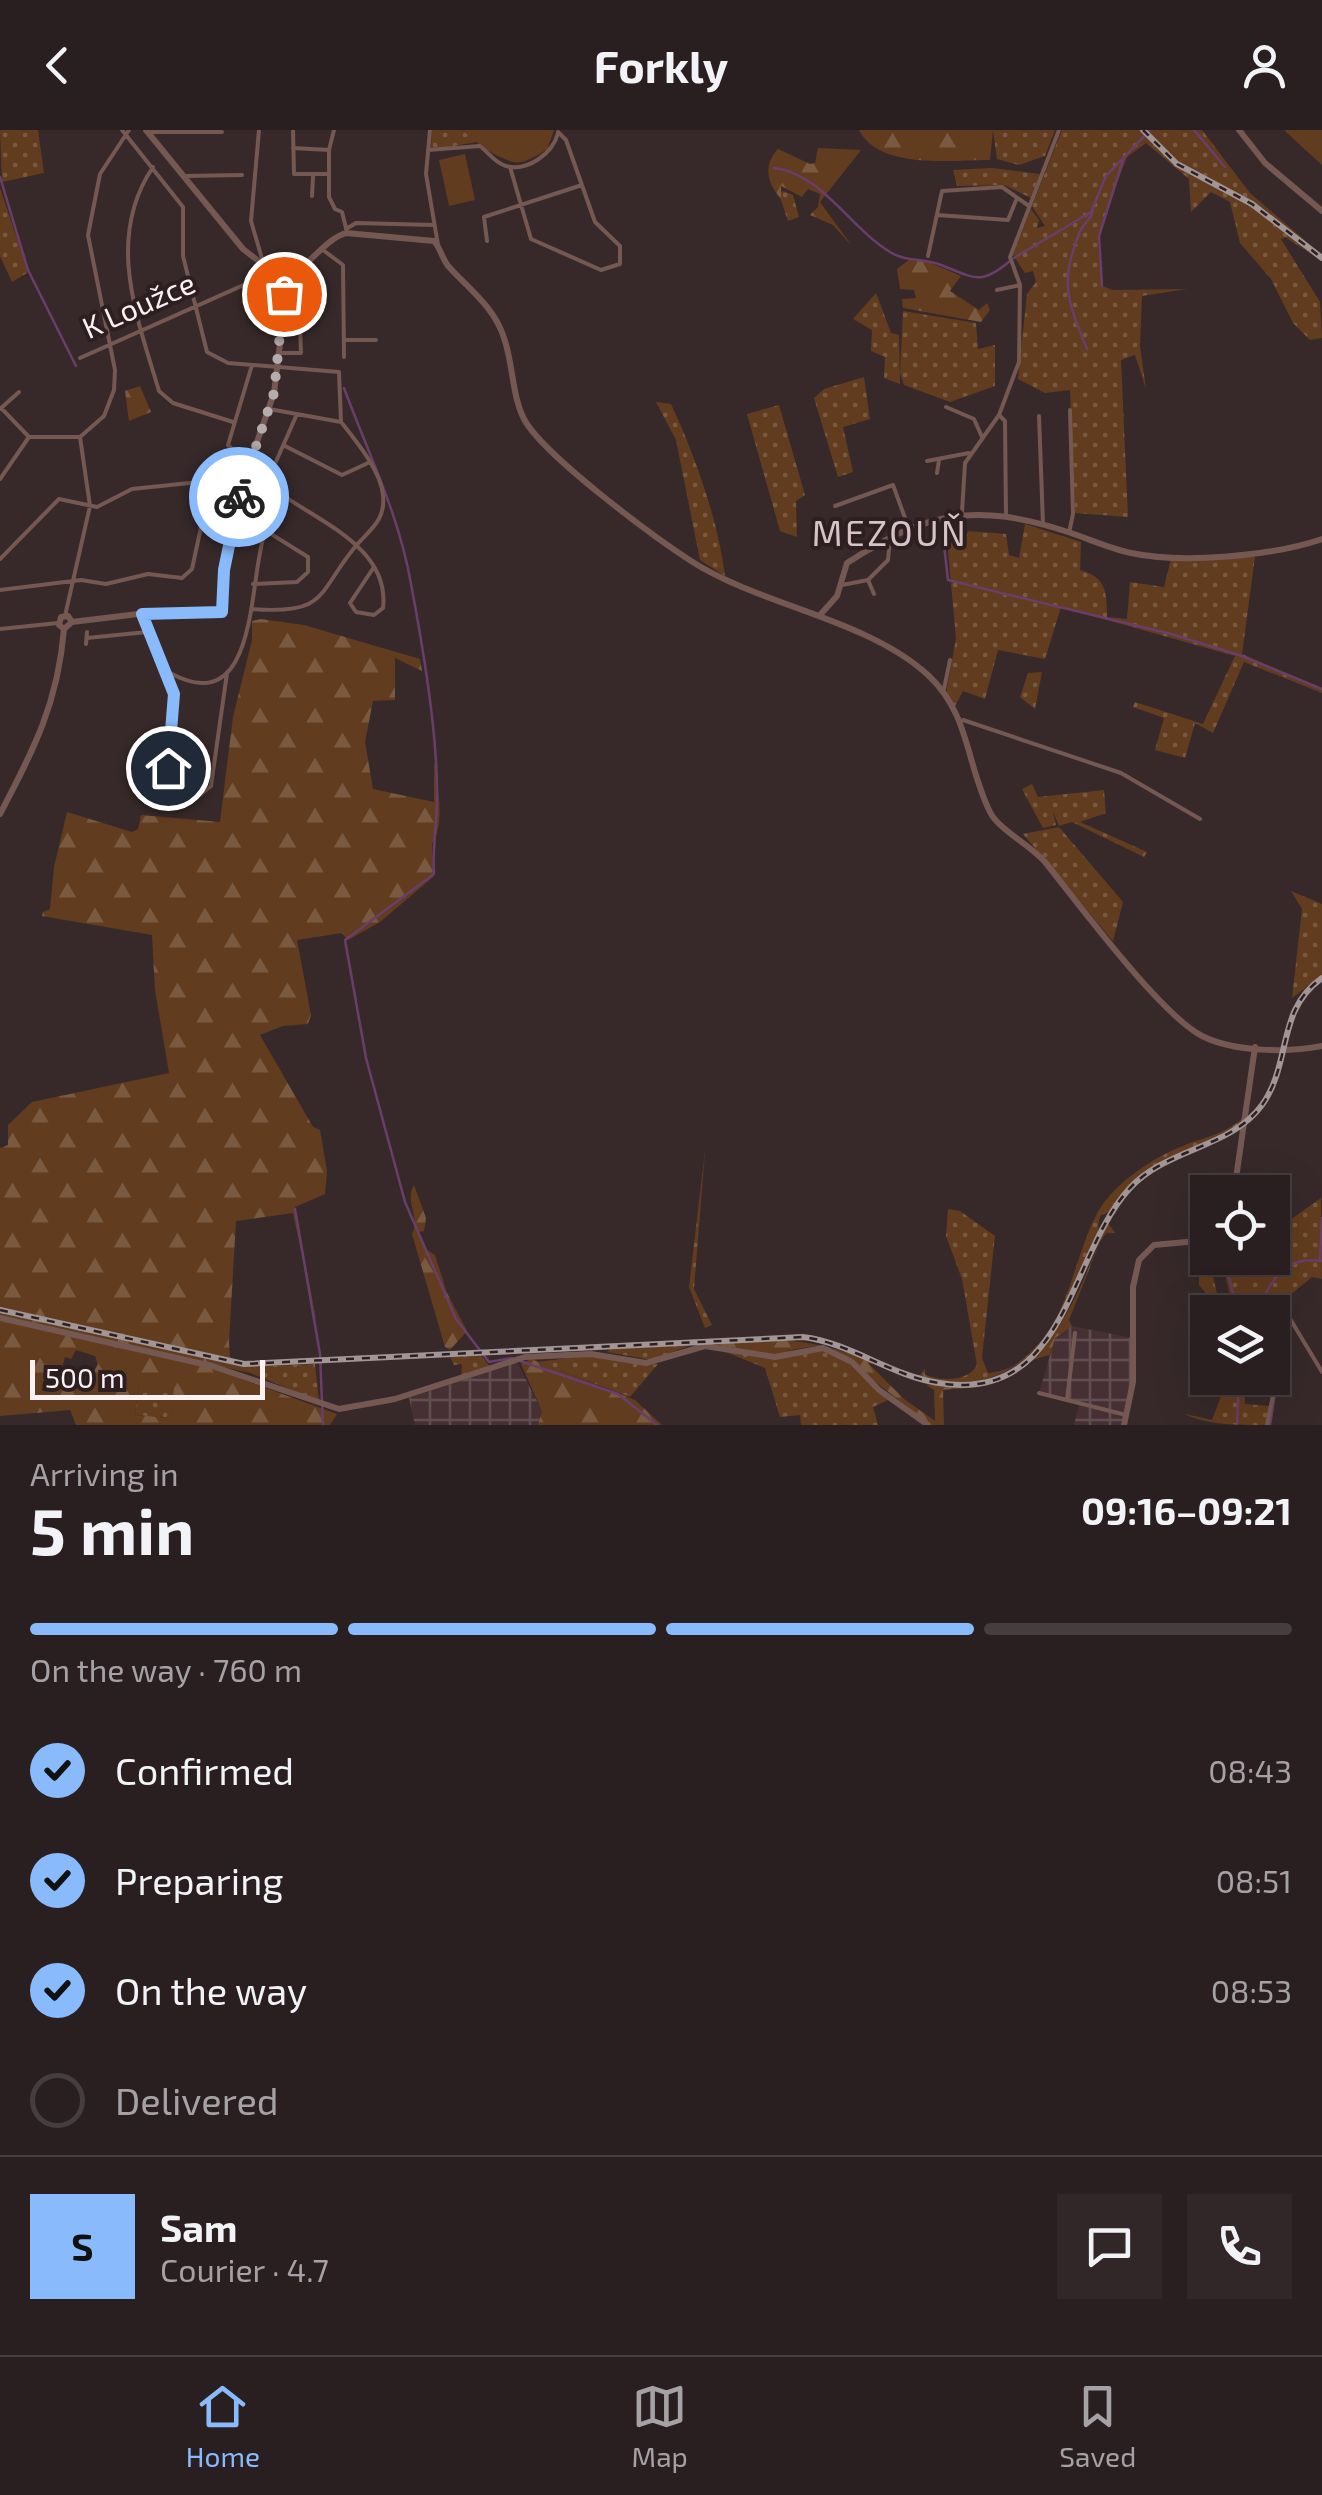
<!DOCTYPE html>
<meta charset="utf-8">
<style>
:root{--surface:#291f20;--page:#312729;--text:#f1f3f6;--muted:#a5a2a5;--line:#453d3e;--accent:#89bafc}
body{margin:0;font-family:"Exo 2",sans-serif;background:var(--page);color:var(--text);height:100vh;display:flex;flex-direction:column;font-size:38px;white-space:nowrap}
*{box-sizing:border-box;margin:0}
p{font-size:32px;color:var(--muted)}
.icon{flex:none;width:55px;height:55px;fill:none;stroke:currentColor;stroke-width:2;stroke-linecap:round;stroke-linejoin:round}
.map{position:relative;height:1295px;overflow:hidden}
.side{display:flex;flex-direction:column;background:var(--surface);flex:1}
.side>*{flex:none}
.tools{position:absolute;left:1190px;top:1045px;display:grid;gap:20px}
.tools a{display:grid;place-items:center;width:100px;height:100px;border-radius:0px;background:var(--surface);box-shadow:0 10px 40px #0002,0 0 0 2px var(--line);font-size:50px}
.scale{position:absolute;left:30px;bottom:25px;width:235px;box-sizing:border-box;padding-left:10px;border:5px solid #fcf2f3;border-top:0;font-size:28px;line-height:35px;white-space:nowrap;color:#fcf2f3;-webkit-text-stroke:8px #2d1f21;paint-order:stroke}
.pin{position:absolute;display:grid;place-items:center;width:85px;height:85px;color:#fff;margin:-42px;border:5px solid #fff;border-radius:50%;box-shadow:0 2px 10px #0007}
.courier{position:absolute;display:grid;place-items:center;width:100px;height:100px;margin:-50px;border:8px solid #89bafc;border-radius:50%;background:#fff;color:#222;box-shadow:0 2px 12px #0007}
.summary em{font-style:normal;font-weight:700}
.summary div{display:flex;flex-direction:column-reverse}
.summary{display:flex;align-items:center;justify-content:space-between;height:170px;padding:0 30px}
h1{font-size:65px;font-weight:700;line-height:75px}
.bar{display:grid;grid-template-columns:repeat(4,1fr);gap:15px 10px;align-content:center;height:120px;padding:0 30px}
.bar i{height:12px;border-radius:8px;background:var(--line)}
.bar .on{background:var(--accent)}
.bar p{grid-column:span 4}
.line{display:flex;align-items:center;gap:25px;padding:0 30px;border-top:2px solid var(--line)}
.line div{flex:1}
.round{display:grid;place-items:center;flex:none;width:105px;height:105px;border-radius:0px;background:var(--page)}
ol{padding:0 30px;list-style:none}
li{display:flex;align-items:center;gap:30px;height:110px}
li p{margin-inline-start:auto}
li .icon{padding:10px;border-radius:50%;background:var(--accent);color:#111;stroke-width:4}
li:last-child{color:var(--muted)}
li i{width:55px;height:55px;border:5px solid var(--line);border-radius:50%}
header{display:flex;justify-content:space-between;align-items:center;height:130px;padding:0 30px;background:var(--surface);font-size:45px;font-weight:700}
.dock{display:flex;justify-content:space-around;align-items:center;height:140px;border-top:2px solid var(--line);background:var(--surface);font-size:28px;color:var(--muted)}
.dock a{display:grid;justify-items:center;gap:5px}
.dock .on{color:var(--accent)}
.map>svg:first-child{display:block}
.built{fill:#463033}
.industrial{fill:url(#industrial-grid)}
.grass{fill:url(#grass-dots)}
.forest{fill:url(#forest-firs);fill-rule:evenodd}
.pitch{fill:#623c1e}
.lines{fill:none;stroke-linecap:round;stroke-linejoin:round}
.stream{stroke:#693e6b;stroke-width:2.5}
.minor{stroke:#755851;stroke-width:4}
.tertiary{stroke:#755851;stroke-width:6}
.rail-casing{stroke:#a19596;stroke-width:6}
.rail{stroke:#2d1f21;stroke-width:2.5;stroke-dasharray:8;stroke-linecap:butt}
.done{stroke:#b7acad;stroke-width:10;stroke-dasharray:0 18}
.route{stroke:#89bafc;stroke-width:12}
.labels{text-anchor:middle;stroke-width:8;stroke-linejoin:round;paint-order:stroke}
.street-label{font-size:30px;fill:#fcf2f3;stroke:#2d1f21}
.quarter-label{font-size:35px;letter-spacing:2.5px;fill:#d6c3c5;stroke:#2d1f21}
</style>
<header><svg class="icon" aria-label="back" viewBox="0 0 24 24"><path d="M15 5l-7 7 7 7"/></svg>Forkly<svg class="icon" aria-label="person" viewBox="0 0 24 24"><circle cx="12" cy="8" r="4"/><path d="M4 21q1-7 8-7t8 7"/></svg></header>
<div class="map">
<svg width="1322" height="1295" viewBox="0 0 1322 1295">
<defs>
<pattern id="industrial-grid" width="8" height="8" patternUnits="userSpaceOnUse" patternTransform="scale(2.5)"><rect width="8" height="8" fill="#463033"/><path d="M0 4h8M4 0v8" fill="none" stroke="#624e51"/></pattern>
<pattern id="grass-dots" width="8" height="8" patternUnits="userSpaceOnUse" patternTransform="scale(2.5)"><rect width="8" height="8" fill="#623c1e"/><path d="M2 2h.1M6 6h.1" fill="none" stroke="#79593f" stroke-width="1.8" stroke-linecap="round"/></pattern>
<pattern id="forest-firs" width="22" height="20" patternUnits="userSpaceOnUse" patternTransform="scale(2.5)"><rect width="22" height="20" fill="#623c1e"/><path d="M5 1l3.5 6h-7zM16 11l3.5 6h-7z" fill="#79593f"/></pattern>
</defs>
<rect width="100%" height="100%" fill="#37292a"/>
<path class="built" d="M1140 0H1145L1187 38 1263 79 1322 125V131L1251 76 1175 36Z
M1322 846 1294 883 1277 952 1260 981 1235 1002 1164 1032 1134 1057 1114 1082 1056 1202 1022 1236 979 1254 922 1252 830 1214 803 1209 244 1236 0 1182V1178L244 1232 803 1205 831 1210 923 1248 978 1251 1019 1233 1053 1200 1111 1080 1131 1054 1163 1029 1225 1002 1257 979 1273 951 1290 881 1304 860Z"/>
<path class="industrial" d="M1067 1195 1133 1208V1252L1126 1285 1039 1263 1055 1208Z
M517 1232 542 1281 538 1295H415L409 1268Z
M1079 1275 1123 1286 1122 1295H1074Z"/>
<path class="grass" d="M0 0H38L44 43 2 52Z
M432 0H554L547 19C507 46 510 26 477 12L436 19 431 17Z
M993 0H1055L1045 26 1019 35 997 29Z
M1062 0H1140L1175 36 1251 76 1322 131 1285 107 1281 109 1320 172 1322 208 1310 210 1293 193 1271 149 1240 113 1230 72 1211 62 1191 82 1189 49 1146 13 1127 27 1106 81 1098 115 1102 156 1113 160 1187 159 1142 166 1140 216 1146 259 1135 225 1121 230 1128 387 1075 383 1070 260 1045 263 1018 249 1027 164 1036 152 1033 141 1025 143 1013 125 1031 79 1039 90 1037 98 1045 96 1032 76Z
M1145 0H1202L1250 63 1322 125 1254 72 1178 32Z
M992 38 1040 44 1031 68 1004 55 957 56 953 40Z
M0 58 27 138V143L12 152 0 126Z
M783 61 793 65 799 87 788 91 779 64Z
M876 163 891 203 899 205 900 254 884 248 885 227 871 221 872 200 853 189Z
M903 181 976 193 978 219 995 215V256L950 272 904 255 900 243Z
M864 247 870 289 843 297 853 342 838 347 814 268 824 259Z
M656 272 671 274C695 326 718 389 725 446L700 430 676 310Z
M779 275 805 365 796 371 797 407 780 401 747 284Z
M1025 394 1081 412 1080 440C1106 447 1107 462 1107 487L1127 489 1130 452 1164 457 1171 429 1255 427 1242 524 1322 558V563L1244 532 1213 603 1195 593 1185 628 1155 620 1164 588 1133 577 1135 572 1203 594 1235 526 1061 477 1045 529 998 520 985 569 963 561 955 576 946 564 956 508 947 410 965 411 968 401 1006 404 1009 425 1019 428Z
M1042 542 1035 579 1020 567 1028 543Z
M1032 654 1038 667 1104 660 1106 683 1080 692 1147 722 1144 727 1072 692 1059 696 1053 681 1056 695 1043 698 1022 659Z
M1059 697 1123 772 1113 811 1023 704Z
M1291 761 1322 774V846L1292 868 1302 779Z
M1245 985V990C1193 1024 1147 1024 1109 1082L1101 1085C1097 1093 1099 1100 1097 1108 1093 1123 1084 1138 1077 1151 1046 1222 997 1273 913 1245H920L925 1239V1245C941 1251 968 1252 977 1235L962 1149 946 1106 948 1079 960 1081 995 1106 982 1228 988 1243C1065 1236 1069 1131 1099 1080 1116 1052 1154 1027 1183 1016 1204 1007 1230 1003 1245 985Z
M705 1021 694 1159 712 1195 705 1198 689 1157Z
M1321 1068 1322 1149 1312 1147 1269 1182H1234L1221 1128H1227L1237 1147 1244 1142 1247 1128H1272L1273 1102Z
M1207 1127 1209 1129 1221 1181 1199 1155V1130Z
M691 1215 652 1230 607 1222 610 1219Z
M721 1220 823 1221 850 1234 888 1270 873 1277 878 1295H801L800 1285 780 1287 765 1238Z
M481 1225 491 1238 461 1245 462 1234 454 1235 450 1227Z
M591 1225 642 1235 658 1234 630 1267 538 1232Z
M315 1234 319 1271 238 1238 239 1237Z
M1228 1248H1244L1245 1274 1270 1276 1265 1295C1238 1295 1206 1295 1185 1284L1212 1290Z
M139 1255 175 1259 171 1288 135 1285Z"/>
<path class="forest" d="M859 0H993L990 30C952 30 879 40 859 0Z
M1285 0H1322V35L1286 2Z
M818 18 861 20 820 72 852 116 833 95 810 85 818 77 820 64 808 59 802 67 781 56V69C768 54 762 36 778 19L810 34 815 33Z
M909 130 928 132 961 146 950 161 979 180 987 173 990 180 981 192 903 178 902 169 916 168 914 160 900 159 897 139Z
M140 256 151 282 129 291 125 261Z
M261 489 304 495 420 529 422 541 395 528V570L373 571 365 612 373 659 434 672V631C438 656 445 695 432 714L433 747 380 792 348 810 342 803 297 810 311 885 308 894 283 896 260 905 313 997 320 1000 327 1041 325 1064 295 1077 317 1195 293 1083 236 1091 229 1212 230 1227 236 1232 0 1178V1018L8 1015V995L32 972 169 943 155 860 152 805 42 786 43 782 50 779 54 737 67 682 132 702 138 699 141 685 220 692 233 587 252 510V491Z
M414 1055 426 1088 424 1101 419 1102 427 1120 435 1125 447 1163 467 1201 450 1220 445 1217 412 1104C421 1087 404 1072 414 1055Z
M1108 1093 1115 1103H1106L1100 1112 1069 1190 1072 1196 1055 1208 1050 1225C1030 1228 1013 1244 992 1252 976 1259 960 1258 943 1260L944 1295H931L833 1219 816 1216 766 1224 713 1214C778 1206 817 1209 877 1234L868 1233 904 1269 935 1291 934 1260 926 1255C944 1253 962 1258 981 1254 1057 1237 1080 1155 1108 1093Z
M0 1182 244 1236 238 1238 250 1243 0 1186Z
M0 1190 211 1238 337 1284 330 1295H76L70 1280 0 1286ZM76 1220 95 1226 98 1234 91 1247 61 1242 65 1227 71 1229ZM139 1256 174 1259 171 1288 135 1285Z
M531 1229 635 1270 662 1295H538L542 1281 521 1234Z"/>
<path class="pitch" d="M462 0H554L547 19C513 44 490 24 462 0Z
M465 24 475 70 449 76 439 30Z"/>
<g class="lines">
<path class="stream" d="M1194 0 1225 37
M774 38C821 43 850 98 890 122 906 132 923 128 941 135 975 148 980 156 1010 131
M0 47 28 140 76 236
M1014 128 1091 82 1106 46 1150 0
M1102 156 1099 106 1124 27
M1087 219C1068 172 1059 153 1079 104 1083 92 1093 90 1093 77
M344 258C368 323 399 384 411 454 423 517 438 604 437 668 437 694 432 718 434 744L345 810 366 928 405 1072 456 1189 489 1232 512 1228
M943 406 948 450 1171 504 1239 525 1322 559
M295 1079 320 1224 323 1295
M1224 1128 1238 1182
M1320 1130 1322 1088
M1257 1182C1270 1151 1284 1125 1322 1131
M520 1231 618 1264 657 1295
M1237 1295 1239 1248
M1270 1295 1276 1257 1272 1241"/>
<path class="minor" d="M122 0 183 77V126L207 222 228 233 339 242 341 292
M293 0 294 44H329
M430 0 426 44 438 115
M151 2H222
M293 18 329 20V67L335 79 342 82 346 98
M329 20 334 0
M428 20 480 16C489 23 495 33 506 36 528 42 553 23 558 3
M153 37C105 108 137 187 159 261L173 273 233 292
M510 37 531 109 601 140 620 134V116L595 92 566 10 558 2
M184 46 242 45
M312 66 313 46
M937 85 1008 90 1017 68
M346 99 356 93 434 95
M487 111 484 87 582 55
M323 120 343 135 344 227
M928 126 942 61 1002 57 1029 76
M997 160 1020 155
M284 164 302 161
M345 210H376
M281 223H301L298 143
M80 228 275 141 272 129 263 132 251 91 259 0
M252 235 228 315C245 332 261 348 280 363 319 392 390 418 383 478L374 485 356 482 350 473 374 437
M946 277 974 289 982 307
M1 278 29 307H80L104 286 114 260 115 240 88 105 100 44 129 0
M0 279 19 262
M999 285 1005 291 1006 387
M1039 286 1043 394
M285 316 342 345 368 333
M927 331 969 323
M937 343 939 330
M0 349 29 307
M267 352 297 284
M835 376 893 355 909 399
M206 382 252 392 308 427V442L297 452 253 454
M962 382 965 333 999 285 1019 232 1020 155 1010 127 1059 0
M1069 403 1073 384 1070 280
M0 429 59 369 97 377 132 359 199 352 209 360 192 439 182 448 148 444 106 454 81 450 0 460
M868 450 874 464
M842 455 868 450 888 430 890 408
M252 479C328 485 317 463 355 417 369 400 386 391 383 365 381 341 356 311 341 292L269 279
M142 485 174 564 167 651 172 662 200 665 211 656 227 543
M65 486 90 376 80 307
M0 499 58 493
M87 508 147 502
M86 514 87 502
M170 543C260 592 248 448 265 402
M944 559 950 530
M963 590 1121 643 1200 689
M147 660 172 662
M1272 1182 1283 1177 1322 1242
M1039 1263 1126 1285
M1067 1270 1075 1203
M1267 1295 1273 1265 1271 1248"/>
<path class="tertiary" d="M146 0 243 119 283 150
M1239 0 1265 33 1322 81
M283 150C309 138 323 110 346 103L434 111C441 119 442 129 449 137 469 159 495 178 504 208 513 233 512 266 524 289 543 325 654 407 691 431 761 476 868 489 929 546 970 585 966 634 990 682 998 699 1030 715 1045 732 1078 773 1160 884 1202 906 1234 922 1288 923 1322 916
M820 485 837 466 847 433C925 382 975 372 1065 401 1087 408 1108 418 1131 423 1183 434 1272 426 1322 409
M64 499 59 495 61 487 68 486 72 492
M0 684C34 619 58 573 64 499L72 492 138 484 218 483 224 478V440L241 358 274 263 283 189V150
M1234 1062 1255 917
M0 1188 212 1236 339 1279 395 1269 525 1227 591 1224 646 1233 705 1216 775 1227 823 1218 852 1232 879 1260 928 1295
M1124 1295 1133 1252V1157L1139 1130 1154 1115 1208 1110"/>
<defs>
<path id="rail" d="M1143 0 1177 34 1252 74 1322 128
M0 1180 244 1234 803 1207C851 1213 891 1246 939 1253 1068 1274 1068 1125 1130 1058 1167 1018 1231 1018 1262 975 1292 933 1276 880 1322 848"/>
</defs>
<use href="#rail" class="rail-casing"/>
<use href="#rail" class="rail"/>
</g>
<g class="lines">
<path class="done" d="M239 367 274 263 284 164"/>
<path class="route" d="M168 638 174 564 142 484 222 482 224 440 239 367"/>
</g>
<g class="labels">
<g class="street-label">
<text transform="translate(139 176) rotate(-24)" y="10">K Loužce</text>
</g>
<g class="quarter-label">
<text x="890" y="416">MEZOUŇ</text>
</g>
</g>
</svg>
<div class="tools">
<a><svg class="icon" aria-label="locate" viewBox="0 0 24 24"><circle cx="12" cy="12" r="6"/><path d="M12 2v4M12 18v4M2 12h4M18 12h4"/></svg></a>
<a><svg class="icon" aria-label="layers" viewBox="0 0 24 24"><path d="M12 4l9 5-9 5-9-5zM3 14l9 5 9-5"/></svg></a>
</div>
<div class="scale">500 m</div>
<div class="pin" style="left:284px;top:164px;background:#ea580c"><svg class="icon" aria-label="bag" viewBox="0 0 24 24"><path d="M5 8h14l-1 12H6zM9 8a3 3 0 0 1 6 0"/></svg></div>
<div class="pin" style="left:168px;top:638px;background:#1f2937"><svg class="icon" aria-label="home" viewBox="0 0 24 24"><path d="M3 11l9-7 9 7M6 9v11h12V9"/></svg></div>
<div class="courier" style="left:239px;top:367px"><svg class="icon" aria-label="bike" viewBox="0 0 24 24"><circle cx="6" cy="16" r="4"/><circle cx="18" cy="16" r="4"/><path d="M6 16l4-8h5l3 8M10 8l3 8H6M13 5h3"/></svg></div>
</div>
<section class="side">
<div class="summary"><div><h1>5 min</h1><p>Arriving in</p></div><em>09:16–09:21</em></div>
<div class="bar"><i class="on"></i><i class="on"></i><i class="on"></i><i></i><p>On the way · 760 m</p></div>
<ol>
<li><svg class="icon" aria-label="check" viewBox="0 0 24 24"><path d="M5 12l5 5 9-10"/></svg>Confirmed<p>08:43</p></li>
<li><svg class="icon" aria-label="check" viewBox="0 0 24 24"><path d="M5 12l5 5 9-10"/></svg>Preparing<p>08:51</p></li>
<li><svg class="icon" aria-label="check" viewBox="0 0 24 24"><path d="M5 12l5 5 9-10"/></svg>On the way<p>08:53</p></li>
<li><i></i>Delivered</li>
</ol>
<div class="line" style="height:180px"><b class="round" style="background:var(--accent);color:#111">S</b><div><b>Sam</b><p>Courier · 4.7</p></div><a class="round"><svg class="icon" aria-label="chat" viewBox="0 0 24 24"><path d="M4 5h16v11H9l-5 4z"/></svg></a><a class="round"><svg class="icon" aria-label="phone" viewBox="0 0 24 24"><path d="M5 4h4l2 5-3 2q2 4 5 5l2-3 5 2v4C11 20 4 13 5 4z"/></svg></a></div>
</section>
<nav class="dock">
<a class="on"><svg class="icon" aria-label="home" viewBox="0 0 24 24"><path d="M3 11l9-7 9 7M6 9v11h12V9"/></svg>Home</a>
<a><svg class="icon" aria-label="map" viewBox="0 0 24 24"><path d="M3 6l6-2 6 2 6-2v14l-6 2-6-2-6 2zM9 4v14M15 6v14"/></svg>Map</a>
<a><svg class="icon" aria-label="saved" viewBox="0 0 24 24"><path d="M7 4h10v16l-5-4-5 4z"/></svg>Saved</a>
</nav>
